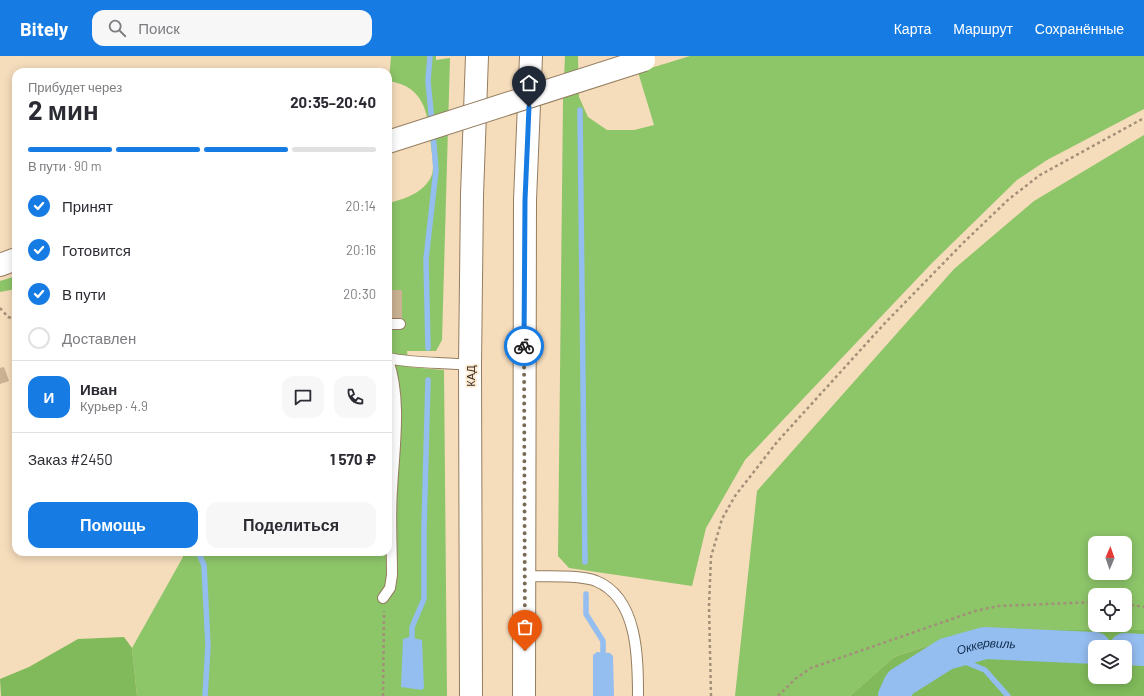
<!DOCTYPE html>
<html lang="ru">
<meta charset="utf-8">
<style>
:root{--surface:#fff;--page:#f7f7f7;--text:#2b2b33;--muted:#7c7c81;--line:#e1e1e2;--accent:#167ce4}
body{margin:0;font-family:Barlow,sans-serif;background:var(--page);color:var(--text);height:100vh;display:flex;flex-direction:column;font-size:15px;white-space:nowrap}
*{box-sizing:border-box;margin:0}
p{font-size:13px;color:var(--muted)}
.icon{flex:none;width:22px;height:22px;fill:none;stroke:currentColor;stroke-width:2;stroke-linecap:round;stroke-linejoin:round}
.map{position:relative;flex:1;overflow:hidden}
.details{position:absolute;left:12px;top:12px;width:380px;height:488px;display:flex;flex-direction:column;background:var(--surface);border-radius:12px;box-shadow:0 2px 10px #0003}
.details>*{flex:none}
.needle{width:26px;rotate:2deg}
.tools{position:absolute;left:1088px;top:480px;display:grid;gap:8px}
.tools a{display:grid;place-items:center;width:44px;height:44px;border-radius:8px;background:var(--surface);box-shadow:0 2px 10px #0003;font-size:20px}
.pin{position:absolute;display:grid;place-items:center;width:34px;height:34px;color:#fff;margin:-41px -17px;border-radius:50% 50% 50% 0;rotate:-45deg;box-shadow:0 0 4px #0007}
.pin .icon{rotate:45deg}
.courier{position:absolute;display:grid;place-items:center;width:40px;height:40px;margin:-20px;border:3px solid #167ce4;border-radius:50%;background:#fff;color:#222;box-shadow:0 1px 5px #0007}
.summary em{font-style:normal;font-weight:700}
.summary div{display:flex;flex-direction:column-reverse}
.summary{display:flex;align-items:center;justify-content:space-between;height:68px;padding:0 16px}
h1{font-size:26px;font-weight:700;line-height:30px}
.bar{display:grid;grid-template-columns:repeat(4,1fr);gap:6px 4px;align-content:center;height:48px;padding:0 16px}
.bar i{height:5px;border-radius:3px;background:var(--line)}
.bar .on{background:var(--accent)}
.bar p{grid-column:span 4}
.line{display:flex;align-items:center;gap:10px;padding:0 16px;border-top:1px solid var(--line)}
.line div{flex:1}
.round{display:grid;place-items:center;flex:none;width:42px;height:42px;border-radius:12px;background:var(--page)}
ol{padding:0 16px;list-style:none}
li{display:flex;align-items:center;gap:12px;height:44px}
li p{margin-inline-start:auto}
li .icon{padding:4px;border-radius:50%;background:var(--accent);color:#fff;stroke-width:4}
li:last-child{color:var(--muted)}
li i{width:22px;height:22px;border:2px solid var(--line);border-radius:50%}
.action{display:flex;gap:8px;margin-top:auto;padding:8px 16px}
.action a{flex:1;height:46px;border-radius:12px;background:var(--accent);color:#fff;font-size:16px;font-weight:700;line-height:46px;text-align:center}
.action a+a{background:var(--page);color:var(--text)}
header{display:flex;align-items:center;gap:24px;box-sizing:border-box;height:56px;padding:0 20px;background:var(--accent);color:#fff}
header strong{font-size:19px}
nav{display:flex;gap:22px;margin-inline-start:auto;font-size:14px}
.search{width:280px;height:36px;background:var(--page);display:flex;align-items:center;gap:10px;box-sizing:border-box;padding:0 14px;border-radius:12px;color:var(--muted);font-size:15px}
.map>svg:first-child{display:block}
.green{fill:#8dc569;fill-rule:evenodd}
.forest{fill:#80ba5a;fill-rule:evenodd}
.water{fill:#94bdf0}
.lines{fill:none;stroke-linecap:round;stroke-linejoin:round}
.stream{stroke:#94bdf0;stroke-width:5.5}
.river{stroke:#94bdf0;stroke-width:32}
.building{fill:#cab293}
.service-casing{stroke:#947d60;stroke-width:12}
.tertiary-casing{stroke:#947d60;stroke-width:24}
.motorway-casing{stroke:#947d60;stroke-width:24}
.path{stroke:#a29078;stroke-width:2.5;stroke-dasharray:3 3;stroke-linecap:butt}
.service{stroke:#fff;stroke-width:10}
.tertiary{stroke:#fff;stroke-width:22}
.motorway{stroke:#fff;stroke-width:22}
.tertiary-bridge-casing{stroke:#947d60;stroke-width:24;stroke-linecap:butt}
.tertiary-bridge{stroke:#fff;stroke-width:22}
.done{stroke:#796a56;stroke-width:4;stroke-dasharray:0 7.2}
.route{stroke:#167ce4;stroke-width:5}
.labels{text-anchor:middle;stroke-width:3.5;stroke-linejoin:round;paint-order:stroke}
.street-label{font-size:11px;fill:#362d20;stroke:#feead0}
.water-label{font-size:12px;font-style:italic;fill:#0f2b4c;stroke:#feead0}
</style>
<header>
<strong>Bitely</strong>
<div class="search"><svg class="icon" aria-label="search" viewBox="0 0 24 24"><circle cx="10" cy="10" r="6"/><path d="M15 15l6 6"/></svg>Поиск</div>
<nav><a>Карта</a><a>Маршрут</a><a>Сохранённые</a></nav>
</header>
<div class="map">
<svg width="1144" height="640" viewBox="0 0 1144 640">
<rect width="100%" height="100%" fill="#f5dcbb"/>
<path class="green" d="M391 0H436V4L450 2 442 284 436 295H407L409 311 444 314 447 640H137L132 592 183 501 181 496H388V147C405 143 423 137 431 121 435 113 432 99 431 90 428 59 426 31 389 25Z
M565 0H578L579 41 588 61 607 74H634L654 69 638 16 690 0H1144V53L1047 104 1017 124 932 207 745 404 706 472 692 530 569 512 558 500 563 45Z
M1144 79V574H974L894 601 850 640H735L757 435 954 213 1034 145ZM1095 487H1125V517H1095ZM1095 539H1125V569H1095Z
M16 220V233L0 236V225Z"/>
<path class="forest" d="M974 574H1144V640H850L894 601ZM1095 591H1125V621H1095Z
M124 581 132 592 137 640H1L0 623 29 611 78 583Z"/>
<path class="water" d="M409 581 422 584 424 632 422 634 401 631 403 583Z
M597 596 610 597 613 600 614 640H593V599Z"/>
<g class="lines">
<path class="stream" d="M430 0 428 25 432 67
M580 54 585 506
M428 292 426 203 436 114 433 77
M198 496 204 509 208 590 205 640
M586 538V558L603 585V596
M412 581V571L424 543V472L428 324
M946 598 985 614 1008 640"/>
<g class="river">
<path d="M1125 593 1144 594"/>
<path id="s1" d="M894 640 900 627 946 598 985 587 1095 592"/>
</g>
</g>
<path class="building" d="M388 234H402V263H388Z
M4 311 9 325 0 328V312Z"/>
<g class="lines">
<defs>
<path id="service" d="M388 268H400
M388 302C415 308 443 306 470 309
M525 520C543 521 580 518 596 525 638 542 638 602 638 640
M383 542 390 532 392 519C392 491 390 462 392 434 394 392 402 344 388 304"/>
<path id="tertiary" d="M0 209 16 203"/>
<path id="motorway" d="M471 640 470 309 472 139 477 0
M524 640 525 144 531 0"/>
</defs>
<use href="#service" class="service-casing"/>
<use href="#tertiary" class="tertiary-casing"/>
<use href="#motorway" class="motorway-casing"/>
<path class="path" d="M0 252 8 261 16 263
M1125 548 1144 551
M383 640 384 555
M711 640 709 550 711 501 722 463 735 440 777 386 885 267 964 186 1009 143 1040 119 1144 62
M778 640 795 623 811 612 975 555 998 550 1095 546"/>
<use href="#service" class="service"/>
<use href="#tertiary" class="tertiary"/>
<use href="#motorway" class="motorway"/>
<defs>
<path id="tertiary-bridge" d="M388 86 644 4"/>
</defs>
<use href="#tertiary-bridge" class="tertiary-bridge-casing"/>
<use href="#tertiary-bridge" class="tertiary-bridge"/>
</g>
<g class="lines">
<path class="done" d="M524 290 525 595"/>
<path class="route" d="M524 290 525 144 529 51"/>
</g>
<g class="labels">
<g class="street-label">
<text transform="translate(471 320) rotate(-90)" y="4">КАД</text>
</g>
<g class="water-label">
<text dy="4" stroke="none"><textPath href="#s1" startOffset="110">Оккервиль</textPath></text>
</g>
</g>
</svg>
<div class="tools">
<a><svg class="needle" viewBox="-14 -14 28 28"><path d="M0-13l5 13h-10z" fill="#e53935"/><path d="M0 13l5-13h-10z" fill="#7c7c81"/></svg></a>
<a><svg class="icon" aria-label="locate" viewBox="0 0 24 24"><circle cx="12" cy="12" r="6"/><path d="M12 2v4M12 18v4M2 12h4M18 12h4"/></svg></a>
<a><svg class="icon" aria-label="layers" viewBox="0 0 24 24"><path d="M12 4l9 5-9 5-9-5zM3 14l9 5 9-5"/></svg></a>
</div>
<div class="pin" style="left:525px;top:595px;background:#ea580c"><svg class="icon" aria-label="bag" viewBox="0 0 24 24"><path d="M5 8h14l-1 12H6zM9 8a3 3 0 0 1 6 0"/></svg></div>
<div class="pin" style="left:529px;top:51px;background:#1f2937"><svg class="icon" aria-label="home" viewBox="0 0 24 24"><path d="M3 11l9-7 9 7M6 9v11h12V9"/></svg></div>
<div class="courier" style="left:524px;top:290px"><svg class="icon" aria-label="bike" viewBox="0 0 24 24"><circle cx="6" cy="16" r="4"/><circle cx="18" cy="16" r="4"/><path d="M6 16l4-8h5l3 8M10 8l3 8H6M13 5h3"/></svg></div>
<section class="details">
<div class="summary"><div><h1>2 мин</h1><p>Прибудет через</p></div><em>20:35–20:40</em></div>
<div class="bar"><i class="on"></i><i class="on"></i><i class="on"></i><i></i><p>В пути · 90 m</p></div>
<ol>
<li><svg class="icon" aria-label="check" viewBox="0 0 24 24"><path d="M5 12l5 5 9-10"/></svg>Принят<p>20:14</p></li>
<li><svg class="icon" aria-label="check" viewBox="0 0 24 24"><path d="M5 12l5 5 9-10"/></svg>Готовится<p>20:16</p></li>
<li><svg class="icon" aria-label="check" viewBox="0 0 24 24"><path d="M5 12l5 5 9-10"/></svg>В пути<p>20:30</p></li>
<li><i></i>Доставлен</li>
</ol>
<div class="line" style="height:72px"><b class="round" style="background:var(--accent);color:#fff">И</b><div><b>Иван</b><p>Курьер · 4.9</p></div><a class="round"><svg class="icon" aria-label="chat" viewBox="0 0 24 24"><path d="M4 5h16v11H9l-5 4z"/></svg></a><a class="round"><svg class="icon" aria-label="phone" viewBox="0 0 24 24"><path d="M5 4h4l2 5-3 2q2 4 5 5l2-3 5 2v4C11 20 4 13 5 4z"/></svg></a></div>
<div class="line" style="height:52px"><div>Заказ #2450</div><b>1 570 ₽</b></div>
<div class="action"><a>Помощь</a><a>Поделиться</a></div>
</section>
</div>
